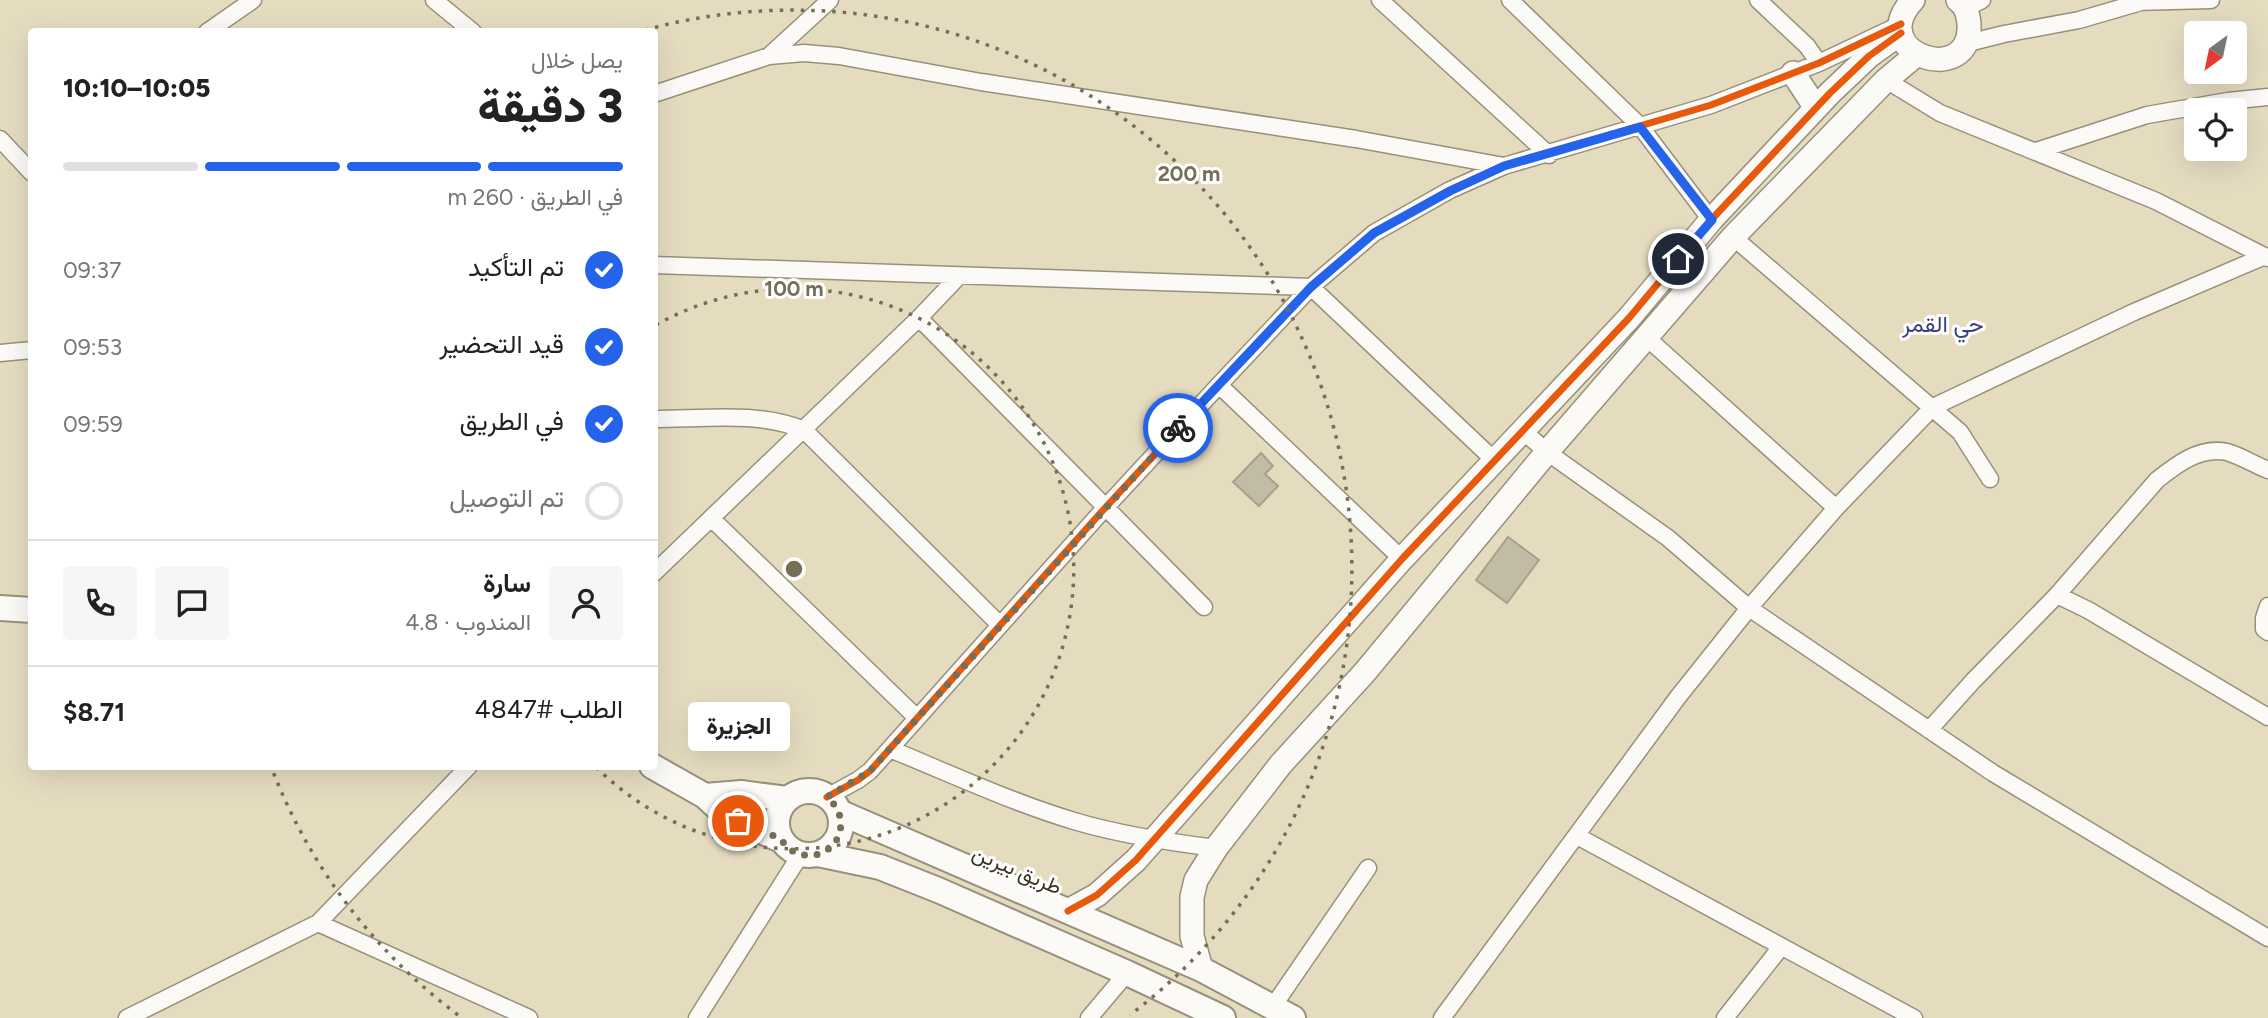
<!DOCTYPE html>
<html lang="ar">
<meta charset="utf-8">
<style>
:root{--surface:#fff;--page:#f6f6f6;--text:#222;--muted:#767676;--line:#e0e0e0;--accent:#2563eb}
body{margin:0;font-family:Figtree,Vazirmatn,sans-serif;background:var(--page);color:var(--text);direction:rtl;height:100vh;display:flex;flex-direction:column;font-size:26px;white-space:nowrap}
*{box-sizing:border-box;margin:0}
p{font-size:23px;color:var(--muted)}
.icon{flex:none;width:38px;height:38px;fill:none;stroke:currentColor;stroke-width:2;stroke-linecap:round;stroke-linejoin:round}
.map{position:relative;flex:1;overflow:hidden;direction:ltr}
.side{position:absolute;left:28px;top:28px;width:630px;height:742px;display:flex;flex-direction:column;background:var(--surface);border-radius:7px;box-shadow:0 7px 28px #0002;direction:rtl}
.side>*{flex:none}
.needle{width:46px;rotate:213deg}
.tools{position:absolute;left:2184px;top:21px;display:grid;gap:14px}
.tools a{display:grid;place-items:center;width:63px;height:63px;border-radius:7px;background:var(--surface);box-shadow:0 7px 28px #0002;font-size:35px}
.pin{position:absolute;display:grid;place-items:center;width:60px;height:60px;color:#fff;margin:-30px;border:4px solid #fff;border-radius:50%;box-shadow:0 2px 7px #0007}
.courier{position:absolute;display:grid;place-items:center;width:70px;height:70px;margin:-35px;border:5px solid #2563eb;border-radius:50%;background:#fff;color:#222;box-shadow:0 2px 9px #0007}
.bubble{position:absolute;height:49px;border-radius:7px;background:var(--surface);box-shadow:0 7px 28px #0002;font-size:23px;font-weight:800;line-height:49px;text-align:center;direction:rtl}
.summary em{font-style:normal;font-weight:800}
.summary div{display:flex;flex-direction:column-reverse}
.summary{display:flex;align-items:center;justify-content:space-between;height:119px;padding:0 35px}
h1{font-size:46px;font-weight:800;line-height:52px}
.bar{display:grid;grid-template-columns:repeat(4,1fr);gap:10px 7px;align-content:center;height:84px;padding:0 35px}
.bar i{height:9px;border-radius:5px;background:var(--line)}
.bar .active{background:var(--accent)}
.bar p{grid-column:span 4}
.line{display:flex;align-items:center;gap:18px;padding:0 35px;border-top:2px solid var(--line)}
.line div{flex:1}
.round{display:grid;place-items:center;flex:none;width:74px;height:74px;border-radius:7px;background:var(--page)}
ol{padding:0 35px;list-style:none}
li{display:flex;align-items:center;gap:21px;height:77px}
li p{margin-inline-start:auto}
li .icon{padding:7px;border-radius:50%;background:var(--accent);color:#fff;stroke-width:4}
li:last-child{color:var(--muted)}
li i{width:38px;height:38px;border:4px solid var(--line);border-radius:50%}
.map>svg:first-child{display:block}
.building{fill:#c2bca6;stroke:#a7a08a;stroke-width:2}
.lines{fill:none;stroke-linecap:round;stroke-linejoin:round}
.street-casing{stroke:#97917b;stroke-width:19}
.secondary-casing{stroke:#97917b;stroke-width:26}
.primary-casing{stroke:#97917b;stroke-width:28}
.street{stroke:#fbfaf6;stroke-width:16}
.secondary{stroke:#fbfaf6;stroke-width:23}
.primary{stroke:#fbfaf6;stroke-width:24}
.cycleway-casing{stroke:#fff;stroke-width:11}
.cycleway{stroke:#e8590c;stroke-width:7}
.done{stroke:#766f58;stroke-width:7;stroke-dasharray:0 12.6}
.route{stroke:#2563eb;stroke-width:9}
.ring{fill:none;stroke:#766f58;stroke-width:3.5;stroke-dasharray:3.5 7}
.labels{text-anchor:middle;stroke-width:6;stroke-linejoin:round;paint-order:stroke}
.street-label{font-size:21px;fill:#3a3420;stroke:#fff}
.neighbourhood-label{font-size:23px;fill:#37437e;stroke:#fff}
.centre{fill:#766f58;stroke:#fff;stroke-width:3.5}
.ring-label{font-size:21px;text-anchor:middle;font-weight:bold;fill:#766f58;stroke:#fff;stroke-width:6;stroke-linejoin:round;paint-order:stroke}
</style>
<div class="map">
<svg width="2268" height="1018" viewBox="0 0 2268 1018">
<rect width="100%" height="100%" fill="#e5dcc0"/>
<path class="building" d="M1261 453 1273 466 1265 474 1278 486 1259 506 1233 482Z
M1508 537 1539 560 1507 603 1476 580Z"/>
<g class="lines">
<defs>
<path id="street" d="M434 0 473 32
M1380 0 1549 155
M1510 0 1640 126 1711 220
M1758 0 1807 46 1819 63
M2133 2 2211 0
M1966 8 1982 0
M207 32 253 0
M1964 44 2004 34 2079 20 2141 2
M769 56 830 0
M1886 80 1940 113 2156 201 2268 258
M654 94 769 56 804 53 839 56 981 82 1356 139 1504 166
M0 139 32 173
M2036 151 2147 115 2228 101 2268 97
M1733 237 1960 432 1990 479
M654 265 1311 287 1494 460
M919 318 1204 607
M1646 337 1836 508
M0 353 32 350
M1219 385 1402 559
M654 419C703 419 759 411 804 430L1000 625
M1522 430 1547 452 1668 538 1749 608 1993 773 2268 938
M711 518 917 718
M654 573 919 318 959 276
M2057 595 2088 610 2268 717
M2268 606 2264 618V629L2268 632
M1929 730 1973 681 2057 595 2157 480C2176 465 2200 446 2227 452 2241 456 2255 465 2268 470
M890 749C951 774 1011 802 1074 821 1121 835 1167 842 1216 848
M827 797 858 780 870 771 1105 508 1219 385 1311 287 1374 233 1450 190 1504 166 1711 105 1819 63 1897 26
M1577 836 1914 1018
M318 923 529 1018
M1272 1008 1368 868
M127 1018 318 923 469 766
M697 1018 801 854
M1089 1018 1127 973
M1442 1018 1678 697 1749 608 1836 508 1933 407 2134 312 2265 256
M1725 1018 1781 947"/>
<path id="secondary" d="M1913 0C1863 54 1973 89 1969 24 1968 14 1966 6 1958 0
M1793 73 1816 108
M1068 911 1097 895 1136 860 1402 559 1629 318 1711 220 1830 93 1869 56 1901 33
M1201 969 1192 936V897L1196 880 1216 848 1281 764 1365 672 1547 452 1733 237 1886 80 1916 55"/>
<path id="primary" d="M0 608 32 610
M652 766 705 796 721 811 738 821 781 840
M777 823a32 32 0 1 1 64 0a32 32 0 1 1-64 0Z
M705 796 741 793 787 799
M839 812 1201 969 1293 1018
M818 854 880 867 938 890 1127 973 1223 1018"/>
</defs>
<use href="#street" class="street-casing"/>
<use href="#secondary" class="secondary-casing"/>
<use href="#primary" class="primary-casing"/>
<use href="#street" class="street"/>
<use href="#secondary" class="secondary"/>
<use href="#primary" class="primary"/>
<defs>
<path id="cycleway" d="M827 797 858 780 870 771 1105 508 1219 385 1311 287 1374 233 1450 190 1504 166 1711 105 1819 63 1901 24
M1068 911 1097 895 1136 860 1402 559 1629 318 1711 220 1830 93 1869 56 1901 33"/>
</defs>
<use href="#cycleway" class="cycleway-casing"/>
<use href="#cycleway" class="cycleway"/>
</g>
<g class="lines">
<path class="done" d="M738 821C752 827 767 831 779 839 784 842 787 847 791 850 810 862 835 853 840 831 843 817 837 806 827 797L870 771 1178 428"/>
<path class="route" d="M1178 428 1311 287 1374 233 1450 191 1504 166 1640 127 1712 220 1678 259"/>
</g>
<g class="ring">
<path d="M656 325A280 280 0 1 1 596 767"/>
<path d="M458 1015A559 559 0 0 1 272 769M645 30A559 559 0 0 1 1130 1015"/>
</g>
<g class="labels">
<g class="street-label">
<text transform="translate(1017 870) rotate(23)" y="7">طريق بيرين</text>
</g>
<g class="neighbourhood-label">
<text x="1943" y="332">حي القمر</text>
</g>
</g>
<circle cx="794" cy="569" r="10" class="centre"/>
<g class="ring-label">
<text x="1189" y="181">200 m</text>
<text x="794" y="296">100 m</text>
</g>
</svg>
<div class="tools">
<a><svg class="needle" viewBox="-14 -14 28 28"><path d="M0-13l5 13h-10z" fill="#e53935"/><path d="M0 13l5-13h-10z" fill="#767676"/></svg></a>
<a><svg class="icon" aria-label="locate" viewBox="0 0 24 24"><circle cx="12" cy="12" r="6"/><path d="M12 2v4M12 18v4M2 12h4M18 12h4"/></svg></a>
</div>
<div class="pin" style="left:738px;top:821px;background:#ea580c"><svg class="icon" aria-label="bag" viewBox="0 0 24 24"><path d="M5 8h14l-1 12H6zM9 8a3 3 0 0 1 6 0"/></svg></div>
<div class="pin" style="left:1678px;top:259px;background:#1f2937"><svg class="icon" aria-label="home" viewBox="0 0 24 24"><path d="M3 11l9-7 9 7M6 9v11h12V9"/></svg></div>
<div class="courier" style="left:1178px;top:428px"><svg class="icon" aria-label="bike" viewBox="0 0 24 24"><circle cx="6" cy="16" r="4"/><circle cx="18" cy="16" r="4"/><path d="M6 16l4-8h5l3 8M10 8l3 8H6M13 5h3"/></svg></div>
<div class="bubble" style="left:688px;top:702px;width:102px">الجزيرة</div>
<section class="side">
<div class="summary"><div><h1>3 دقيقة</h1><p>يصل خلال</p></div><em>10:05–10:10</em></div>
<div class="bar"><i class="active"></i><i class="active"></i><i class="active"></i><i></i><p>في الطريق · 260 m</p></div>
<ol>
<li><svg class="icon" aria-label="check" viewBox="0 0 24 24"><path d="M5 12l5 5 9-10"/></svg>تم التأكيد<p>09:37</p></li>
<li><svg class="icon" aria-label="check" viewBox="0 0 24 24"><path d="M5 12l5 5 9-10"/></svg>قيد التحضير<p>09:53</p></li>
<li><svg class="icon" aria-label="check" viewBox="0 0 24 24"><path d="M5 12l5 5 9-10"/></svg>في الطريق<p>09:59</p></li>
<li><i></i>تم التوصيل</li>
</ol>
<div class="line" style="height:126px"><a class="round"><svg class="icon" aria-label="person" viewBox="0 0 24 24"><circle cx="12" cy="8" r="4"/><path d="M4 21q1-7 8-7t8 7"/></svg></a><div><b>سارة</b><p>المندوب · 4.8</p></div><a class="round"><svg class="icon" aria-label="chat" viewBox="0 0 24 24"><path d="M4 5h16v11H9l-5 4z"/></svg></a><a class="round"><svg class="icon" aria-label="phone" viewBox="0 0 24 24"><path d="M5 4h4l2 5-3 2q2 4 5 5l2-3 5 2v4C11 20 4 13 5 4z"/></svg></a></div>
<div class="line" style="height:91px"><div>الطلب #4847</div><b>$8.71</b></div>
</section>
</div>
